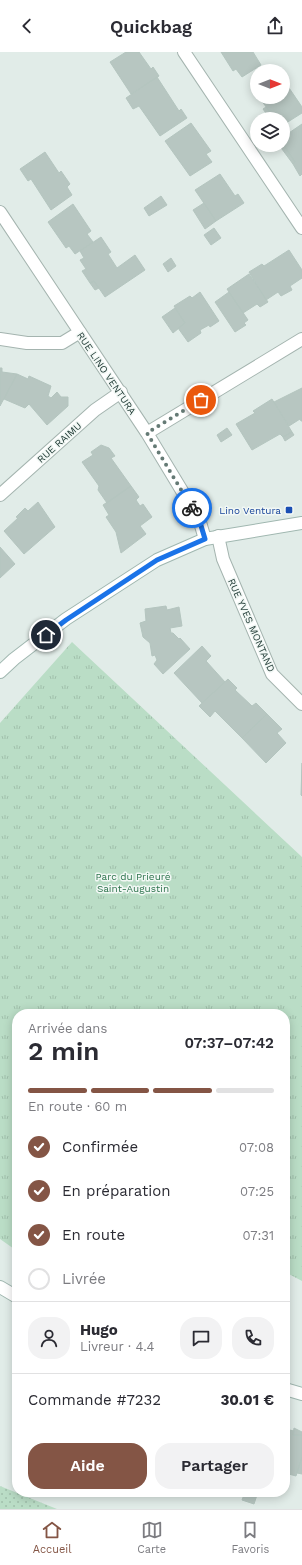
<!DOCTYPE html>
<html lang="fr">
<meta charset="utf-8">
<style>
:root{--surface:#fff;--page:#f2f2f3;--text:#2b2b33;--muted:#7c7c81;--line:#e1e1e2;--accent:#845545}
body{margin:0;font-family:"Work Sans",sans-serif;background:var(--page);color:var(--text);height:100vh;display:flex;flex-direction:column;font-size:15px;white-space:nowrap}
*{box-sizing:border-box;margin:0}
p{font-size:13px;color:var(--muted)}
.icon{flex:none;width:22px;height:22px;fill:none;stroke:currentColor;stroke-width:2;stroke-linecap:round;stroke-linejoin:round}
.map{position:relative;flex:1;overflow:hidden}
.side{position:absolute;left:12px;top:957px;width:278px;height:488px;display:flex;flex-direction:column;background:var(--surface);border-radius:16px;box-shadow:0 2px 10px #0003}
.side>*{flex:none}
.needle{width:26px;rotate:90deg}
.controls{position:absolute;left:250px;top:12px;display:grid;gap:8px}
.controls a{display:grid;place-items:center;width:40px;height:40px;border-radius:50%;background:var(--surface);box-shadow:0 2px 10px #0003;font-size:20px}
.pin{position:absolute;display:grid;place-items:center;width:34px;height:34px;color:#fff;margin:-17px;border:2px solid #fff;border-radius:50%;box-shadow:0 1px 4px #0007}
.courier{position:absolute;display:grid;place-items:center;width:40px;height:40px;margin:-20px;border:3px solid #1a73e8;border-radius:50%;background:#fff;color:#222;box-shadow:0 1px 5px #0007}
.head em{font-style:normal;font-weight:600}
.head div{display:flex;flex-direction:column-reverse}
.head{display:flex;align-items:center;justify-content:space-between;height:68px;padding:0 16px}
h1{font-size:26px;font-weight:600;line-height:30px}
.bar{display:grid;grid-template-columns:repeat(4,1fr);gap:6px 4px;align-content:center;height:48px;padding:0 16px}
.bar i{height:5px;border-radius:3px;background:var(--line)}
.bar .active{background:var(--accent)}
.bar p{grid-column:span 4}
.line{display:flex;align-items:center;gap:10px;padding:0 16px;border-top:1px solid var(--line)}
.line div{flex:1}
.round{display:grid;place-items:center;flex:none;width:42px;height:42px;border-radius:16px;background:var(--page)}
ol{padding:0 16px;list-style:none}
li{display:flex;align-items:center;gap:12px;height:44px}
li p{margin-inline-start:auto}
li .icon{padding:4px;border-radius:50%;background:var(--accent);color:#fff;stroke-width:4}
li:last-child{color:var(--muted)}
li i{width:22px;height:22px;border:2px solid var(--line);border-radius:50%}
.action{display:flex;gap:8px;margin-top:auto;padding:8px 16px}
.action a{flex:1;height:46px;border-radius:16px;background:var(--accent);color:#fff;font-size:16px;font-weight:600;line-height:46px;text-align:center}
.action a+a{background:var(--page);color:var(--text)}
header{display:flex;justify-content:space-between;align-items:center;height:52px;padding:0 16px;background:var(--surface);font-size:18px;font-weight:600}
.tab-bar{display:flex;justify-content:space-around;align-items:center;height:56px;border-top:1px solid var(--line);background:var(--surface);font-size:11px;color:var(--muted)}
.tab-bar a{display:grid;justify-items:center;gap:2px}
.tab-bar .active{color:var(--accent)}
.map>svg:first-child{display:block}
.grass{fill:url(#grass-dots)}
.park{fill:url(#park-tufts)}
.building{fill:#b7c6c1;stroke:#b4c5bf}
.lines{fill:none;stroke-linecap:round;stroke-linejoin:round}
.street-casing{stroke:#a4b4af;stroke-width:14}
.secondary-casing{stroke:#a0b7b0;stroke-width:14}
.street{stroke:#fff;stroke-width:12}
.secondary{stroke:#fff;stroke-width:12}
.done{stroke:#657a75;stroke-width:4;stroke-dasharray:0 7.2}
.route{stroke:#1a73e8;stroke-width:5}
.transit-dot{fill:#1a4fb4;stroke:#f2f8f5;stroke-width:1.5}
.labels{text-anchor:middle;stroke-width:3;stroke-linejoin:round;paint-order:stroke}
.street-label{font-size:10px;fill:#223c37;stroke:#f2f8f5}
.transit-label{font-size:10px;fill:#164399;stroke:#f2f8f5;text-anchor:end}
.park-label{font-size:10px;fill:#2c734c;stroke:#f2f8f5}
</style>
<header><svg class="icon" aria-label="back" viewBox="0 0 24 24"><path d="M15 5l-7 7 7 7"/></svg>Quickbag<svg class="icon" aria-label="share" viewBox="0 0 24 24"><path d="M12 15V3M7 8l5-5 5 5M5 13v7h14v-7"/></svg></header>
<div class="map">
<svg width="302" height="1457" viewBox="0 0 302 1457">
<defs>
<pattern id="grass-dots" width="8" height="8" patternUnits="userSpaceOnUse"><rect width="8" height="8" fill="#baddc6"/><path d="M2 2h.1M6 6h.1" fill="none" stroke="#a0bfab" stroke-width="1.8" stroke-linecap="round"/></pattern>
<pattern id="park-tufts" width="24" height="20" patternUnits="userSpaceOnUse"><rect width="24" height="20" fill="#baddc6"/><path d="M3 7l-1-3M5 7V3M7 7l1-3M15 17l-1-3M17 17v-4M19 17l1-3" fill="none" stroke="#a0bfab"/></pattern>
</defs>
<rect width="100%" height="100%" fill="#e1ece8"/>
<path class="grass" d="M0 1434 57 1457H0Z"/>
<path class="park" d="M72 590 302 805V1229L285 1220V962H17V1199L0 1187V671Z"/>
<path class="building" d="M126 0H139L151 17 153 15 159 24 131 42 110 10Z
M221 0H253L261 13 242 25 236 17 233 19Z
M157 25 179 59 181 57 187 66 160 84 139 54 133 57 126 46Z
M283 27 302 55V61L283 73V67H273L274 66 259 45H283Z
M266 55 274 66 273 67H270L263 57Z
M191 71 211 99 206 102 212 110 190 124 165 89Z
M302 72V122L300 124 293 112 295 110 283 92V85Z
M283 92 295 110 293 112 279 93H283Z
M45 100 59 121 61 119 70 132 67 135 72 143 51 158 31 127 28 129 20 117Z
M220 122 235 144 238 142 244 151 216 169 195 138Z
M161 144 167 153 149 164 144 156Z
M204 151 216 169 205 177 193 158Z
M73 152 91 179 87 182 93 190 75 202 69 194 66 196 48 170Z
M214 176 221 186 211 193 204 183Z
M101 185 111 200 108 202 117 216 135 203 145 218 105 245 94 229 90 231 82 219 86 217 80 208 84 206 80 199Z
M289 198 302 218V226L290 234 292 238 281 244 278 240 266 248 249 220 262 212 264 214Z
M171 206 176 214 168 220 163 212Z
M249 222 268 250 260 255 257 252 243 261 227 237Z
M94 229 99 236 95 238 90 231Z
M200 240 219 269 210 275 209 273 200 278 201 281 188 290 178 276 185 271 174 254 190 244 192 246Z
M229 240 248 268 244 271 246 273 235 280 215 250Z
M175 256 185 271 173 281 162 265Z
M0 316H2V320L17 322 0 354Z
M17 322 28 327 29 324 51 334 48 344 51 346 57 340 61 345H68V354L47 373 29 352 25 356 4 347Z
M302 336V369H301L300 367 289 374 274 350Z
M272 347 292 380 283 385 280 382 252 398 236 372 255 361 253 359Z
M227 376 232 383 221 390 217 383Z
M292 380 294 383 285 389 283 385Z
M101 393 109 396 115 404 111 406 131 434 107 451 98 438 99 434 82 410 93 403 91 400Z
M131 434 139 445 136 448 140 454 143 452 152 465 140 474 146 482 121 501 116 480 106 465 109 463 103 453Z
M38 450 55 475 24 502 4 479 18 466 16 465 25 456 28 459Z
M0 495 15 512 0 526Z
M166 554 167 558 179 555 182 574 170 576 171 581H173L179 587 180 586 190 597 163 622 154 612 157 608 155 603 152 604 150 591 143 585 140 571 146 569 145 557Z
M202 594 211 604 206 609 225 630 202 651 174 621Z
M228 627 237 636 235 638 252 654 256 651 267 662 242 686 215 659 210 665 199 654Z
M267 662 282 677 277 681 286 691 266 711 242 686Z
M302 711V744L301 743Z
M285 1226 289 1229 287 1231 289 1233 287 1237 285 1236Z
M294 1376 302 1380V1383H293Z
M285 1377 294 1379 293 1383H302V1405L296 1424 285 1421Z
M302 1405V1422L297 1421Z
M245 1440H258L254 1452 242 1448Z"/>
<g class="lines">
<defs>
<path id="street" d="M184 0 302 176
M0 160 147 381 199 467 205 487
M0 287 27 291H62L80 280
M147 381 302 287
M0 443 95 358 121 340
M218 484 223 507 272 622 302 652"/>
<path id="secondary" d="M0 620 14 607 66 567 157 508 205 487 302 471
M0 1235 17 1245
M285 1337 302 1342"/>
</defs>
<use href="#street" class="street-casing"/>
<use href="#secondary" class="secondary-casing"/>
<use href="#street" class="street"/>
<use href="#secondary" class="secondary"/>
</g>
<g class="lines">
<path class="done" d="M192 456 147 381 201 348"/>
<path class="route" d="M46 583 66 568 157 508 205 487 199 467 192 456"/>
</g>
<rect class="transit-dot" x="285" y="454" width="8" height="8" rx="2"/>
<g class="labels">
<g class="street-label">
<text transform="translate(107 321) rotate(56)" y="4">RUE LINO VENTURA</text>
<text transform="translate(59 390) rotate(-42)" y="4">RUE RAIMU</text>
<text transform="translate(252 573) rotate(66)" y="4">RUE YVES MONTAND</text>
</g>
<g class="transit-label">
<text x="281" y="462">Lino Ventura</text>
</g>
<g class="park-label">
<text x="133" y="828">Parc du Prieuré<tspan x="133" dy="12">Saint-Augustin</tspan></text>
</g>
</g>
</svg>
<div class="controls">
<a><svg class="needle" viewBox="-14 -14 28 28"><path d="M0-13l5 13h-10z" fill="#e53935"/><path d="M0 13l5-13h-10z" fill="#7c7c81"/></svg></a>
<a><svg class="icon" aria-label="layers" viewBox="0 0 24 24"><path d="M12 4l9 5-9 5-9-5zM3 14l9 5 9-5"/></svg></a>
</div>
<div class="pin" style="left:201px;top:348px;background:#ea580c"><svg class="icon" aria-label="bag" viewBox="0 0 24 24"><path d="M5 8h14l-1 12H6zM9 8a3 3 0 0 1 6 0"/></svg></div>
<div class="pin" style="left:46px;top:583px;background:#1f2937"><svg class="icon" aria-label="home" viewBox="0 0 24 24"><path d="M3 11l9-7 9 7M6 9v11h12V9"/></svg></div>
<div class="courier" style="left:192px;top:456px"><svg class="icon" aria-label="bike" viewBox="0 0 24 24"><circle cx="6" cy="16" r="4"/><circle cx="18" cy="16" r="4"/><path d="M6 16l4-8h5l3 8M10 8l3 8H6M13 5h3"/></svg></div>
<section class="side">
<div class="head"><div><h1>2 min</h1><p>Arrivée dans</p></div><em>07:37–07:42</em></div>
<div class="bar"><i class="active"></i><i class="active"></i><i class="active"></i><i></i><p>En route · 60 m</p></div>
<ol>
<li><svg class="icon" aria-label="check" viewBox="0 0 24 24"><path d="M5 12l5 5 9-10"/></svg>Confirmée<p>07:08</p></li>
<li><svg class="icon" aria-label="check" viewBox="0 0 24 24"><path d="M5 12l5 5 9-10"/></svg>En préparation<p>07:25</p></li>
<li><svg class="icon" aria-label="check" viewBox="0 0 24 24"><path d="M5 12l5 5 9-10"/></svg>En route<p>07:31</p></li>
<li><i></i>Livrée</li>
</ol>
<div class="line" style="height:72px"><a class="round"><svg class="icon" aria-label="person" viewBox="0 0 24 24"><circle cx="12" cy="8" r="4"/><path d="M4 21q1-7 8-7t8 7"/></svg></a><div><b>Hugo</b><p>Livreur · 4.4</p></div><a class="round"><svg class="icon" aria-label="chat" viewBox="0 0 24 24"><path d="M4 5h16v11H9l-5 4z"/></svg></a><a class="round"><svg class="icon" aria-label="phone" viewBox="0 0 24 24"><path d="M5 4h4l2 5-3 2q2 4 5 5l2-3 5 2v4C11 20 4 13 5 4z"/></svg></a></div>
<div class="line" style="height:52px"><div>Commande #7232</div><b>30.01 €</b></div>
<div class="action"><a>Aide</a><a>Partager</a></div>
</section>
</div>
<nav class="tab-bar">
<a class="active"><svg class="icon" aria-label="home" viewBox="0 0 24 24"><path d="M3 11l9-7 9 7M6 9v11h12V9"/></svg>Accueil</a>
<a><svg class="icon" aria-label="map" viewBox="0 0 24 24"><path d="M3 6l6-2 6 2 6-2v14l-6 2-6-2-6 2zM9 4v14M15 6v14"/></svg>Carte</a>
<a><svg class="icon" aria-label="saved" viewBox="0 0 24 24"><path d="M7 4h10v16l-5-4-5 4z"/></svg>Favoris</a>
</nav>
